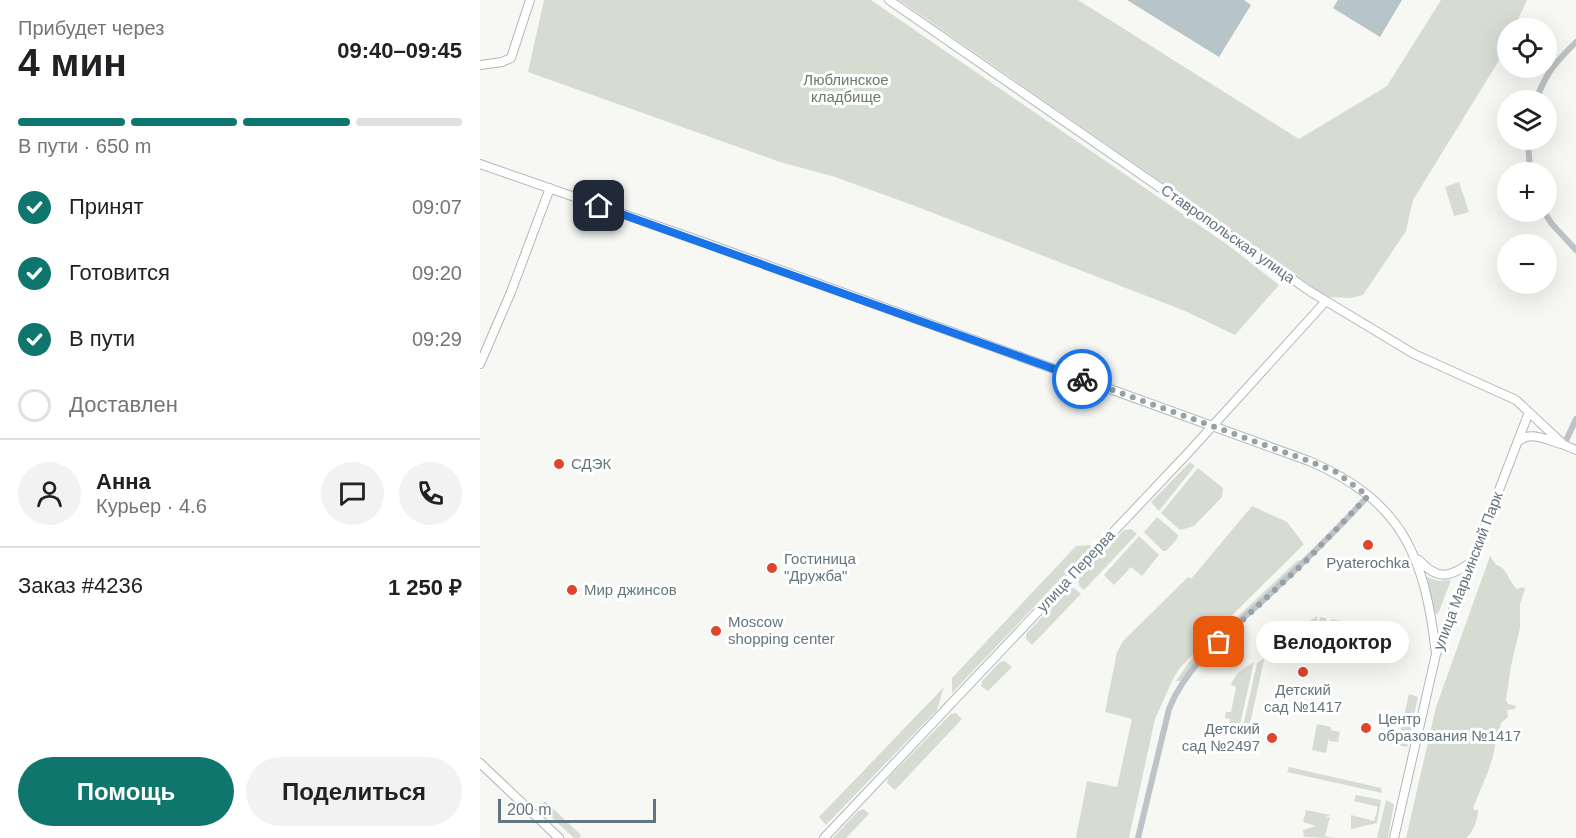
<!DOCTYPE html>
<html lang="ru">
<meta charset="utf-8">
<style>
:root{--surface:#fff;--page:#f2f2f2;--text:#202124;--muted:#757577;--line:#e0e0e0;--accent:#0f766e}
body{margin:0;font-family:Arial,sans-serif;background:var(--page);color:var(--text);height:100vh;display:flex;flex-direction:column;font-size:22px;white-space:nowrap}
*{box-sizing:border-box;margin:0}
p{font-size:20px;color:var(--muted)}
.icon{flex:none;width:33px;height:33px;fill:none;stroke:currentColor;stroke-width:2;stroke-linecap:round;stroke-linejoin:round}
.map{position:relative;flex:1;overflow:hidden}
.side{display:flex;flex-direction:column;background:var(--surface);width:480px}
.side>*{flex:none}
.controls{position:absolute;left:1017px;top:18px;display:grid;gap:12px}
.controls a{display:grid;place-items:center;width:60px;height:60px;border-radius:50%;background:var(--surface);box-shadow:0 6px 24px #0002;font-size:30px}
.scale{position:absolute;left:18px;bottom:15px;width:158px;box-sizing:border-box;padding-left:6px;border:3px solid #63757e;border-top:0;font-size:16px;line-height:21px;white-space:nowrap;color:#63757e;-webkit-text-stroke:4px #fff;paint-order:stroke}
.pin{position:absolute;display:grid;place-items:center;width:51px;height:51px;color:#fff;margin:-26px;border-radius:12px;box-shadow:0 3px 9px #0006}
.courier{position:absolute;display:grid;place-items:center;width:60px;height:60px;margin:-30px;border:4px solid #1a73e8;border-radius:50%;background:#fff;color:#222;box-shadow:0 2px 8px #0007}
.bubble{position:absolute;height:42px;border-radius:21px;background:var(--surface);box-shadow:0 6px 24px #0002;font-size:20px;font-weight:700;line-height:42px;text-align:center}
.head em{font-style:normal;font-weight:700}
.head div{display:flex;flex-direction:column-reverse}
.head{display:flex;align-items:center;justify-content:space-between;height:102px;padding:0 18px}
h1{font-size:39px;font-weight:700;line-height:45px}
.bar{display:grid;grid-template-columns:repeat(4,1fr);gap:9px 6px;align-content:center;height:72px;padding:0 18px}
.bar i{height:8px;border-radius:4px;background:var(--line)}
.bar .active{background:var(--accent)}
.bar p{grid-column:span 4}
.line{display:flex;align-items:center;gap:15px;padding:0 18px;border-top:2px solid var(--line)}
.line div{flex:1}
.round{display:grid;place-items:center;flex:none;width:63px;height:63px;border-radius:32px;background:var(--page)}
ol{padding:0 18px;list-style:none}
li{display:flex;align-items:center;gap:18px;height:66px}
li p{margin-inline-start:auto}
li .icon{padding:6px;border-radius:50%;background:var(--accent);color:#fff;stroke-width:4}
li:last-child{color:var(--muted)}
li i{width:33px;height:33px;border:3px solid var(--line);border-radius:50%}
.button{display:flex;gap:12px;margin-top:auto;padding:12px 18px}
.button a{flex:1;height:69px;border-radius:36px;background:var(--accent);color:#fff;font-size:24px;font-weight:700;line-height:69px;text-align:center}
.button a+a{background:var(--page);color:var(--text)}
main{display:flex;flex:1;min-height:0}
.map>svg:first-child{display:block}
.green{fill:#d7dcd3}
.water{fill:#b7c5c8}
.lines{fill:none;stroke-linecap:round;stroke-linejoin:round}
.secondary-casing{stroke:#b0b7ba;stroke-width:10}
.street{stroke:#bdc3c6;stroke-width:6}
.secondary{stroke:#fff;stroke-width:8}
.done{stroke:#97a2a7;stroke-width:6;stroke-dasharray:0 10.8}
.route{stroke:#1a73e8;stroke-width:8}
.poi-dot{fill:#df452c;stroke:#fff;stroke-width:2}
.labels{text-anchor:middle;stroke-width:6;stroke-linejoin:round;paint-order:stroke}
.park-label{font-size:15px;fill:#6c7b65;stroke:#fff}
.street-label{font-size:15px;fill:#63757e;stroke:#fff}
.poi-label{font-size:15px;fill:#63757e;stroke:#fff;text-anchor:start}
</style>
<main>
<section class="side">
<div class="head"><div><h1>4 мин</h1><p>Прибудет через</p></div><em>09:40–09:45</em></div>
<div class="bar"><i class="active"></i><i class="active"></i><i class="active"></i><i></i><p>В пути · 650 m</p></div>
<ol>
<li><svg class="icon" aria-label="check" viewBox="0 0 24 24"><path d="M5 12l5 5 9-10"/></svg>Принят<p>09:07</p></li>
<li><svg class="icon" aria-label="check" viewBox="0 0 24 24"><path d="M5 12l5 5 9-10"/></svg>Готовится<p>09:20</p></li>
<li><svg class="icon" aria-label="check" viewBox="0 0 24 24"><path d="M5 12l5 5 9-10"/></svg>В пути<p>09:29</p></li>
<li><i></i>Доставлен</li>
</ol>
<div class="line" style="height:108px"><a class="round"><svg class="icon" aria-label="person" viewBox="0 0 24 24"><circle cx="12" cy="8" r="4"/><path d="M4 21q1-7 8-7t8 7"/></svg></a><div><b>Анна</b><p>Курьер · 4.6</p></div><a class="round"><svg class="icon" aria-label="chat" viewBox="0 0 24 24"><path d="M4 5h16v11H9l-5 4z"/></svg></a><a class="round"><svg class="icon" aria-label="phone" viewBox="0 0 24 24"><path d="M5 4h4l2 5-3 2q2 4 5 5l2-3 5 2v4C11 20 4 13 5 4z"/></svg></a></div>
<div class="line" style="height:78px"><div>Заказ #4236</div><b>1 250 ₽</b></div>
<div class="button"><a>Помощь</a><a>Поделиться</a></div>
</section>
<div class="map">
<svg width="1096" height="838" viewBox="0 0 1096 838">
<rect width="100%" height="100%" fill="#f7f7f4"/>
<path class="green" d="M64 0H391L748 245 799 285 755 335 705 311 435 206 355 177 300 162 48 72Z
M419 0H598L819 139 907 86 961 0H1047L1034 28H1028L1027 42 1018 62 933 200 926 231 883 295 871 298 847 297Z
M979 182 989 212 974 216 965 187Z
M710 462 715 466 679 511 671 502Z
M718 468 743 488 742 497 714 526 700 530 681 513Z
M772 506 807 522 824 544 717 650 699 669 692 681 675 719 649 838H596L607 781 637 787 652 719 625 712 637 652 643 641 708 577 711 579Z
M677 517 698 535 697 539 686 551H683L664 532Z
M651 529 657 534 604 590 599 586 598 578 644 530Z
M659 536 679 555 662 576 651 567 634 585 624 575Z
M610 545 611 547 472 693V678L596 546Z
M1010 556 1016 565C1027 567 1028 581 1037 589L1043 587 1045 589 1040 604V628L1031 666 1026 700 1028 704 1036 706 1035 709 1027 710 1028 717 1021 723 1020 727 1024 735 1022 738H1016C1014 763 1002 785 993 808L994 810H998C998 819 993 833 986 838H926L956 707Z
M818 560 821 561 725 653 700 681H696L710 661Z
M946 577 959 581 971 580 958 614 955 613Z
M594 588 601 594 552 645 546 639V634L589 589Z
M837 616V629L840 617 846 618V623L848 625H850L851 619 861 621 859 628 852 632 858 630 855 645H850L855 647 854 652 803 642 800 643V640L805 637 822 639 807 635Z
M863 622 871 626 865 627 858 647 872 649 874 639 871 638 874 631 896 635 895 641H897L898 636 906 637 907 643 896 642 907 645 898 647V649L905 651 903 663 856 652Z
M798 649 784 660 768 733 762 731 777 663Z
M525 661 532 667 508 691 501 686 502 681 520 662Z
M774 662 759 729 744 726 743 723H749L750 719 745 718 746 712H751L756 687 751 685C755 673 764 668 774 662Z
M464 687 457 710 346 825 339 817Z
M929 694 938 697 927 747 917 745Z
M476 713 482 719 415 790 407 783 408 778 471 714Z
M837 724 851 727V730L860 732 858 742 849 741V737L846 753 832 750Z
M809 767 901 788 902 793 807 772Z
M876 795 901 800 897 823 871 829V815L894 821 898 807 874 801Z
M906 800 914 804 908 838H897Z
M65 801 101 835 100 838H94L60 807Z
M384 809 389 814 366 838H353L378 811Z
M826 810 850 815 844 818 850 817 845 836 854 838 824 837 823 830 836 826 823 822Z"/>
<path class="water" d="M647 0H764L771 5 739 57Z
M858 0H922L900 37 853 8Z"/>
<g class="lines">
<defs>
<path id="secondary" d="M409 0 831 292 934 354 1036 400 1084 445 1096 450
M0 65 22 62 31 58 50 0
M0 164 226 243 829 461C923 501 945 557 956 654
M0 364 31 292 70 188
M1038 442C1050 430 1066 440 1081 444
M939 560C957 580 969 578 990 563
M0 763 79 838
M344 838 708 453 846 301
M914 838 956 654 1049 412"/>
</defs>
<use href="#secondary" class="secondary-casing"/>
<path class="street" d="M1056 100C1067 71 1074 64 1096 42
M1048 140 1050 172
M1064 212 1072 224 1096 250
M1084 445 1096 419
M658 838 689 709C708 661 754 628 791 593 824 562 857 530 888 496"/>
<use href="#secondary" class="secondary"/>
</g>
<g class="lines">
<path class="done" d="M602 379 829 461 856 472 888 496 825 562 739 642"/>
<path class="route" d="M119 206 602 379"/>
</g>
<g class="poi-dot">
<circle cx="79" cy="464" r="6"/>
<circle cx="888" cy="545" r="6"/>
<circle cx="292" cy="568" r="6"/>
<circle cx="92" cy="590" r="6"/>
<circle cx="236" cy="631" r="6"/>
<circle cx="823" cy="672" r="6"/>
<circle cx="886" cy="728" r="6"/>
<circle cx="792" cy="738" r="6"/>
</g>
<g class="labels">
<g class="park-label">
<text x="366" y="85">Люблинское<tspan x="366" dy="17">кладбище</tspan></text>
</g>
<g class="street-label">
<text transform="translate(748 234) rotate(35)" y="5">Ставропольская улица</text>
<text transform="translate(596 571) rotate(-47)" y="5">улица Перерва</text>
<text transform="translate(988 571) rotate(-69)" y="5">улица Марьинский Парк</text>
</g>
<g class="poi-label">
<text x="91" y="469">СДЭК</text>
<text x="304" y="564">Гостиница<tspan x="304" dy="17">"Дружба"</tspan></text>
<text x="888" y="568" text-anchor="middle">Pyaterochka</text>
<text x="104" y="595">Мир джинсов</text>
<text x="248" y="627">Moscow<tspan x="248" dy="17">shopping center</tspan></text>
<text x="823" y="695" text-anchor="middle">Детский<tspan x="823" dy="17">сад №1417</tspan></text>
<text x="898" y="724">Центр<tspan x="898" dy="17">образования №1417</tspan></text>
<text x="780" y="734" text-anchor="end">Детский<tspan x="780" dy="17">сад №2497</tspan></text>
</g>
</g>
</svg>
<div class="controls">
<a><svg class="icon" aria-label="locate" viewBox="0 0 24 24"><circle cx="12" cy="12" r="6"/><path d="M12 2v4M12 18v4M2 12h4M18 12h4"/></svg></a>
<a><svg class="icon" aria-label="layers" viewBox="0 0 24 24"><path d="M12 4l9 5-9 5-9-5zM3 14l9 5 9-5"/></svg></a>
<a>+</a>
<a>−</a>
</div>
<div class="scale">200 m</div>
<div class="pin" style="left:739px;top:642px;background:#ea580c"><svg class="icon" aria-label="bag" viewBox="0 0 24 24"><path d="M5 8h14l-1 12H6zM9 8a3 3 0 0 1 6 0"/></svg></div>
<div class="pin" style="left:119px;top:206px;background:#1f2937"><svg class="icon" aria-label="home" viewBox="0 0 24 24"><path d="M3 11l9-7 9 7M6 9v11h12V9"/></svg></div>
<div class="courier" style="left:602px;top:379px"><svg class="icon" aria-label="bike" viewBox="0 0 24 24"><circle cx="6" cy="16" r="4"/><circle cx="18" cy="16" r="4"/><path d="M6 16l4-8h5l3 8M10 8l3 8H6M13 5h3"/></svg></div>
<div class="bubble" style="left:776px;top:621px;width:153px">Велодоктор</div>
</div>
</main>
